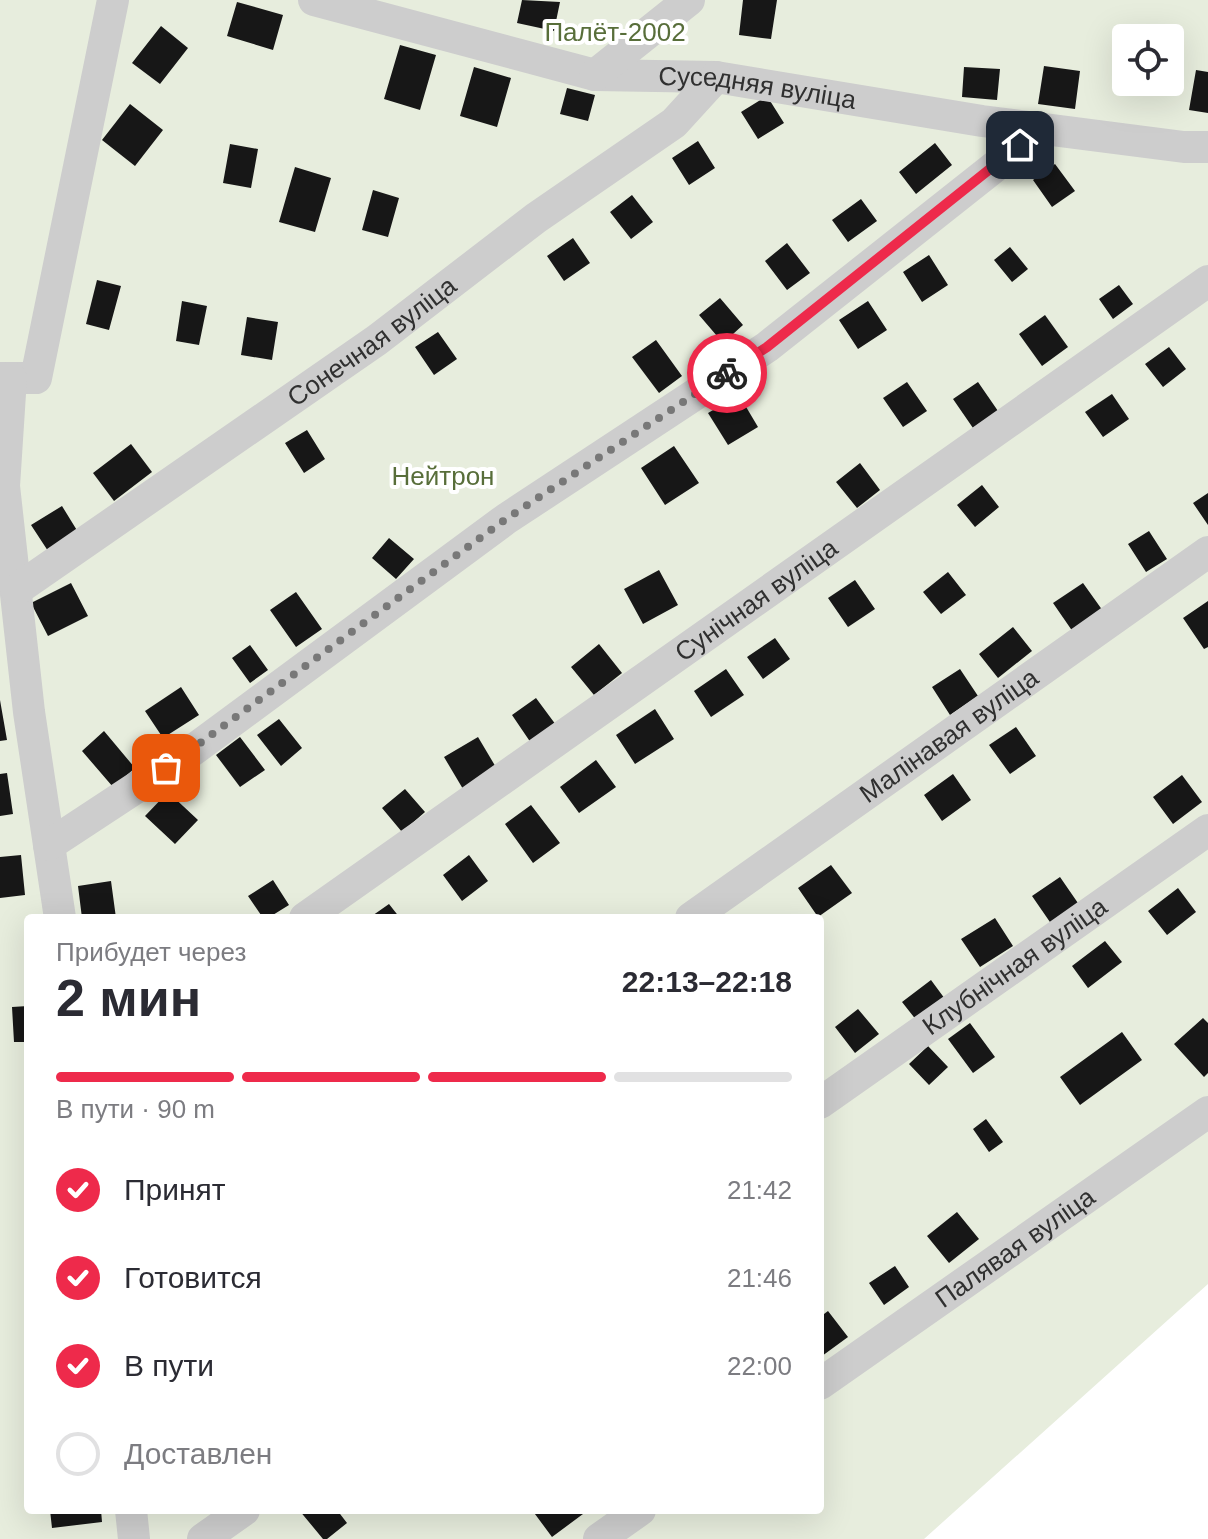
<!DOCTYPE html>
<html lang="ru">
<meta charset="utf-8">
<style>
:root{--surface:#fff;--page:#f2f2f3;--text:#2b2b33;--muted:#7c7c81;--line:#e1e1e2;--accent:#ee2a4b}
body{margin:0;font-family:Arial,sans-serif;background:var(--page);color:var(--text);height:100vh;display:flex;flex-direction:column;font-size:30px;white-space:nowrap}
*{box-sizing:border-box;margin:0}
p{font-size:26px;color:var(--muted)}
.icon{flex:none;width:44px;height:44px;fill:none;stroke:currentColor;stroke-width:2;stroke-linecap:round;stroke-linejoin:round}
.map{position:relative;flex:1;overflow:hidden}
.details{position:absolute;left:24px;top:914px;width:800px;height:600px;display:flex;flex-direction:column;background:var(--surface);border-radius:8px;box-shadow:0 8px 32px #0002}
.details>*{flex:none}
.tools{position:absolute;left:1112px;top:24px;display:grid;gap:16px}
.tools a{display:grid;place-items:center;width:72px;height:72px;border-radius:8px;background:var(--surface);box-shadow:0 8px 32px #0002;font-size:40px}
.pin{position:absolute;display:grid;place-items:center;width:68px;height:68px;color:#fff;margin:-34px;border-radius:16px;box-shadow:0 4px 12px #0006}
.courier{position:absolute;display:grid;place-items:center;width:80px;height:80px;margin:-40px;border:6px solid #ee2a4b;border-radius:50%;background:#fff;color:#222;box-shadow:0 2px 10px #0007}
.summary em{font-style:normal;font-weight:700}
.summary div{display:flex;flex-direction:column-reverse}
.summary{display:flex;align-items:center;justify-content:space-between;height:136px;padding:0 32px}
h1{font-size:52px;font-weight:700;line-height:60px}
.bar{display:grid;grid-template-columns:repeat(4,1fr);gap:12px 8px;align-content:center;height:96px;padding:0 32px}
.bar i{height:10px;border-radius:6px;background:var(--line)}
.bar .active{background:var(--accent)}
.bar p{grid-column:span 4}
ol{padding:0 32px;list-style:none}
li{display:flex;align-items:center;gap:24px;height:88px}
li p{margin-inline-start:auto}
li .icon{padding:8px;border-radius:50%;background:var(--accent);color:#fff;stroke-width:4}
li:last-child{color:var(--muted)}
li i{width:44px;height:44px;border:4px solid var(--line);border-radius:50%}
.map>svg:first-child{display:block}
.green{fill:#e7eddd;fill-rule:evenodd}
.building{fill:#171717}
.lines{fill:none;stroke-linecap:round;stroke-linejoin:round}
.street{stroke:#cdcdcd;stroke-width:32}
.done{stroke:#787878;stroke-width:8;stroke-dasharray:0 14.4}
.route{stroke:#ee2a4b;stroke-width:10}
.labels{text-anchor:middle;stroke-width:8;stroke-linejoin:round;paint-order:stroke}
.park-label{font-size:26px;fill:#586e3a;stroke:#fff}
.street-label{font-size:26px;fill:#303030;stroke:#fff}
</style>
<div class="map">
<svg width="1208" height="1539" viewBox="0 0 1208 1539">
<rect width="100%" height="100%" fill="#fff"/>
<path class="green" d="M0 0H1208V1284L924 1539H0ZM1126 38H1170V82H1126ZM28 918H820V1510H28Z"/>
<path class="building" d="M522 0 560 2 554 31 517 23Z
M743 0H777L771 39 739 35Z
M237 2 283 15 273 50 227 36Z
M161 26 188 48 160 84 132 63Z
M400 45 436 55 420 110 384 99Z
M1044 66 1080 71 1075 109 1038 104Z
M474 67 511 78 497 127 460 116Z
M964 67 1000 69 997 100 962 97Z
M1196 70 1208 72V113L1189 110Z
M567 88 595 95 588 121 560 114Z
M767 96 784 123 758 139 741 112Z
M130 104 163 130 135 166 102 140Z
M698 141 715 168 689 185 672 158Z
M935 143 952 165 916 194 899 172Z
M230 144 258 149 251 188 223 183Z
M1055 164 1075 191 1052 207 1033 180Z
M295 167 331 178 315 232 279 222Z
M373 190 399 198 388 237 362 230Z
M632 195 653 222 631 239 610 212Z
M861 199 877 221 848 242 832 220Z
M573 238 590 263 564 281 547 256Z
M787 243 810 273 787 290 765 261Z
M1010 247 1028 269 1012 282 994 260Z
M929 255 948 285 922 302 903 272Z
M97 280 121 286 109 330 86 324Z
M1119 285 1133 304 1113 319 1099 299Z
M720 298 743 325 723 343 699 315Z
M182 301 207 306 199 345 176 341Z
M868 301 887 330 858 349 839 320Z
M1045 315 1068 347 1042 366 1019 334Z
M247 317 278 322 272 360 241 355Z
M438 332 457 359 434 375 415 347Z
M656 340 682 376 659 393 632 357Z
M1169 347 1186 369 1163 387 1145 364Z
M907 382 927 411 903 427 883 398Z
M978 382 998 411 973 428 953 399Z
M1112 394 1129 419 1103 437 1085 412Z
M739 395 758 427 728 445 708 413Z
M307 430 325 459 304 473 285 443Z
M131 444 152 472 114 501 93 473Z
M674 446 699 483 665 505 641 468Z
M860 463 880 490 857 508 836 482Z
M982 485 999 507 975 527 957 505Z
M1208 493V525L1193 503Z
M62 506 78 532 48 551 31 525Z
M1149 531 1167 559 1146 572 1128 544Z
M389 538 414 559 396 579 372 558Z
M659 570 678 605 643 624 624 589Z
M948 572 966 595 941 614 923 592Z
M855 580 875 609 848 627 828 598Z
M71 583 88 616 48 636 31 603Z
M1083 583 1103 611 1073 632 1053 603Z
M296 592 322 629 296 647 270 610Z
M1208 601V647L1204 649 1183 618Z
M1013 627 1032 651 998 678 979 654Z
M775 638 790 659 763 679 747 657Z
M599 644 622 673 594 695 571 667Z
M250 645 268 670 250 683 232 658Z
M726 669 744 695 711 717 694 691Z
M960 669 978 696 950 715 932 687Z
M181 687 199 715 163 738 145 711Z
M536 698 556 725 531 743 512 715Z
M0 700 7 740 0 741Z
M655 709 674 739 635 764 616 735Z
M279 719 302 748 281 766 257 735Z
M1016 727 1036 756 1010 774 989 745Z
M104 731 135 768 113 787 82 751Z
M240 737 265 770 240 787 216 755Z
M478 737 497 769 463 789 444 757Z
M596 760 616 787 579 813 560 787Z
M7 773 13 814 0 816V774Z
M953 774 971 800 942 821 924 795Z
M1182 775 1202 802 1173 824 1153 797Z
M405 789 425 812 402 832 382 808Z
M168 792 198 820 175 844 145 816Z
M531 805 560 843 533 863 505 824Z
M21 855 25 895 0 898V857Z
M469 855 488 881 462 901 443 875Z
M831 865 852 893 818 917 798 888Z
M1060 877 1080 906 1052 925 1032 896Z
M273 880 289 905 268 918H263L248 896Z
M111 881 116 918H82L78 886Z
M1178 888 1196 912 1167 935 1148 911Z
M389 904 400 918H369Z
M995 918 1013 946 980 967 961 939Z
M1105 941 1122 962 1088 988 1072 966Z
M931 980 945 999 917 1021 902 1002Z
M28 1006V1042H14L12 1007Z
M858 1009 879 1034 855 1053 835 1027Z
M1203 1018 1208 1023V1073L1204 1077 1174 1044Z
M970 1023 995 1057 973 1073 948 1039Z
M1122 1032 1142 1060 1080 1105 1060 1077Z
M928 1046 948 1067 929 1085 909 1064Z
M986 1119 1003 1142 989 1152 973 1129Z
M957 1212 979 1239 949 1263 927 1236Z
M895 1266 909 1287 884 1305 869 1283Z
M828 1311 848 1337 822 1356 820 1317Z
M50 1510H101L102 1522 52 1528Z
M299 1510H337L347 1523 327 1539H323Z
M532 1510H580L583 1514 552 1537Z"/>
<g class="lines">
<g class="street">
<path id="s1" d="M314 0 595 75 716 77 982 121 1184 147H1208"/>
<path d="M595 75 689 0"/>
<path d="M0 378H36L113 0"/>
<path d="M11 378 4 486 29 712 60 918"/>
<path id="s2" d="M16 590 377 340 536 218 674 123 716 77"/>
<path d="M49 845 189 753 506 519 767 347 1002 161 1039 128"/>
<path id="s3" d="M305 918 1208 281"/>
<path id="s4" d="M691 918 1208 552"/>
<path id="s5" d="M820 1103 1208 830"/>
<path id="s6" d="M820 1384 1208 1112"/>
<path d="M131 1510 134 1539"/>
<path d="M203 1539 244 1510"/>
<path d="M599 1539 640 1510"/>
</g>
</g>
<g class="lines">
<path class="done" d="M166 768 506 519 727 373"/>
<path class="route" d="M727 373 767 347 1020 145"/>
</g>
<g class="labels">
<g class="park-label">
<text x="615" y="41">Палёт-2002</text>
<text x="443" y="485">Нейтрон</text>
</g>
<g class="street-label">
<text dy="9" stroke="none"><textPath href="#s1" startOffset="454">Суседняя вуліца</textPath></text>
<text dy="9" stroke="none"><textPath href="#s2" startOffset="434">Сонечная вуліца</textPath></text>
<text dy="9" stroke="none"><textPath href="#s3" startOffset="552">Сунічная вуліца</textPath></text>
<text dy="9" stroke="none"><textPath href="#s4" startOffset="316">Малінавая вуліца</textPath></text>
<text dy="9" stroke="none"><textPath href="#s5" startOffset="238">Клубнічная вуліца</textPath></text>
<text dy="9" stroke="none"><textPath href="#s6" startOffset="238">Палявая вуліца</textPath></text>
</g>
</g>
</svg>
<div class="tools">
<a><svg class="icon" aria-label="locate" viewBox="0 0 24 24"><circle cx="12" cy="12" r="6"/><path d="M12 2v4M12 18v4M2 12h4M18 12h4"/></svg></a>
</div>
<div class="pin" style="left:166px;top:768px;background:#ea580c"><svg class="icon" aria-label="bag" viewBox="0 0 24 24"><path d="M5 8h14l-1 12H6zM9 8a3 3 0 0 1 6 0"/></svg></div>
<div class="pin" style="left:1020px;top:145px;background:#1f2937"><svg class="icon" aria-label="home" viewBox="0 0 24 24"><path d="M3 11l9-7 9 7M6 9v11h12V9"/></svg></div>
<div class="courier" style="left:727px;top:373px"><svg class="icon" aria-label="bike" viewBox="0 0 24 24"><circle cx="6" cy="16" r="4"/><circle cx="18" cy="16" r="4"/><path d="M6 16l4-8h5l3 8M10 8l3 8H6M13 5h3"/></svg></div>
<section class="details">
<div class="summary"><div><h1>2 мин</h1><p>Прибудет через</p></div><em>22:13–22:18</em></div>
<div class="bar"><i class="active"></i><i class="active"></i><i class="active"></i><i></i><p>В пути · 90 m</p></div>
<ol>
<li><svg class="icon" aria-label="check" viewBox="0 0 24 24"><path d="M5 12l5 5 9-10"/></svg>Принят<p>21:42</p></li>
<li><svg class="icon" aria-label="check" viewBox="0 0 24 24"><path d="M5 12l5 5 9-10"/></svg>Готовится<p>21:46</p></li>
<li><svg class="icon" aria-label="check" viewBox="0 0 24 24"><path d="M5 12l5 5 9-10"/></svg>В пути<p>22:00</p></li>
<li><i></i>Доставлен</li>
</ol>
</section>
</div>
